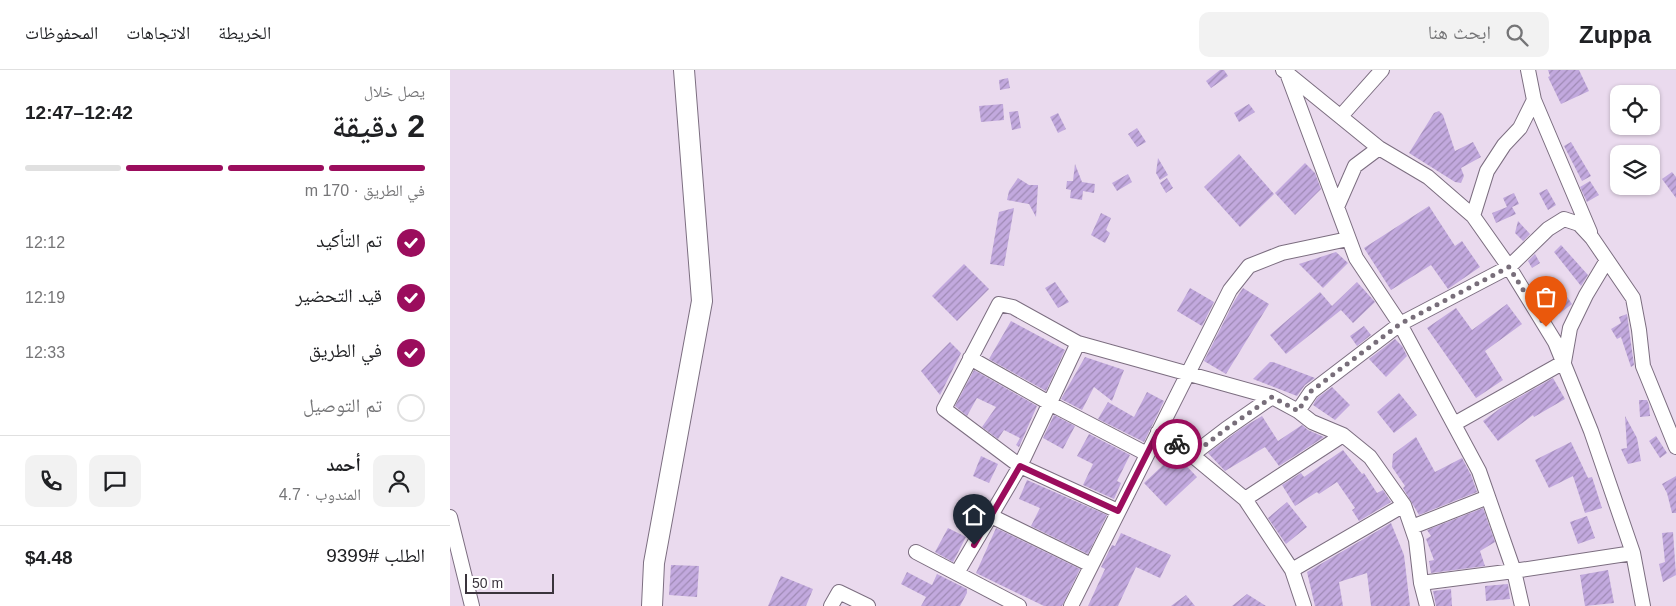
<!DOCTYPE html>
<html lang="ar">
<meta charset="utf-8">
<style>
:root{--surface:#fff;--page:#f2f2f2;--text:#202124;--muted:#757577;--line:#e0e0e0;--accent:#9b0d5d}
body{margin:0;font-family:Helvetica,"Noto Naskh Arabic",sans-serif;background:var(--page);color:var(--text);direction:rtl;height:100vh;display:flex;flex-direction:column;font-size:19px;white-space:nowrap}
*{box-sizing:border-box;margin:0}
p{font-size:16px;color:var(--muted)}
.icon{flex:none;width:28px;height:28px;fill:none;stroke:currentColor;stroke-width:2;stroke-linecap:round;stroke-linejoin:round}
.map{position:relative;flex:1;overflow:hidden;direction:ltr}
.side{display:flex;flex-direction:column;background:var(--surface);width:450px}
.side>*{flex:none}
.controls{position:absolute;left:1160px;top:15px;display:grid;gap:10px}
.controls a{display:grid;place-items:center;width:50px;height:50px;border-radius:10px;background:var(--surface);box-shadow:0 1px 4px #0004;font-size:25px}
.scale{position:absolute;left:15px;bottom:12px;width:89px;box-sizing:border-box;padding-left:5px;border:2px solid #3a343c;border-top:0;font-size:14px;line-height:18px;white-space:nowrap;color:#3a343c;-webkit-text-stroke:4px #fff;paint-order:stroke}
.pin{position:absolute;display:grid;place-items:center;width:42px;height:42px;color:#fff;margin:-51px -21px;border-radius:50% 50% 50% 0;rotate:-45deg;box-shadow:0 0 5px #0007}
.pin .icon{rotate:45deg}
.courier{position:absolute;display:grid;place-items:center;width:50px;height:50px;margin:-25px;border:4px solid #9b0d5d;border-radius:50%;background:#fff;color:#222;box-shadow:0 1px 6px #0007}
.summary em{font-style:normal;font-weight:600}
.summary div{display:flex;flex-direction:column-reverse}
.summary{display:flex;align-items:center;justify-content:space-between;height:85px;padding:0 25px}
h1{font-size:32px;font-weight:600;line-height:38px}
.bar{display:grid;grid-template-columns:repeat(4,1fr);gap:8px 5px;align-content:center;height:60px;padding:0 25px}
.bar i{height:6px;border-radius:4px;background:var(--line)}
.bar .selected{background:var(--accent)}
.bar p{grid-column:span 4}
.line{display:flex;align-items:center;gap:12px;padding:0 25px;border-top:1px solid var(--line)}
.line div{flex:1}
.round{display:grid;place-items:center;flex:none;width:52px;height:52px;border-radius:10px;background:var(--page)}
ol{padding:0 25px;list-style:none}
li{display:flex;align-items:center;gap:15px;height:55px}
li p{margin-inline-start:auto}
li .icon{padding:5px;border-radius:50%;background:var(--accent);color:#fff;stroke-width:4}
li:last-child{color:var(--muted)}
li i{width:28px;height:28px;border:2px solid var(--line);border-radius:50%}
header{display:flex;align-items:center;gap:30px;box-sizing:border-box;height:70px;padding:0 25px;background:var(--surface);border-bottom:1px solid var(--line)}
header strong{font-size:24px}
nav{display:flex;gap:28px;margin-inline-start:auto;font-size:18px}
.search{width:350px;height:45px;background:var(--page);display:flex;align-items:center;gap:12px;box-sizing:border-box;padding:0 18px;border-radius:10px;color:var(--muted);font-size:19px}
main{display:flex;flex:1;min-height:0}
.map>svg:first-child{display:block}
.building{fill:url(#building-hatch)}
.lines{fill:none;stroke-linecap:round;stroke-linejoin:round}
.street-casing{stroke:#7c6e80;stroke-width:16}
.secondary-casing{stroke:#7c6e80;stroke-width:22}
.street{stroke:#fff;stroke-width:14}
.secondary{stroke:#fff;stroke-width:20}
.done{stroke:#786e7a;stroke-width:5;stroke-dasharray:0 9}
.route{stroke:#9b0d5d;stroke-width:6}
</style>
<header>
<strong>Zuppa</strong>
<div class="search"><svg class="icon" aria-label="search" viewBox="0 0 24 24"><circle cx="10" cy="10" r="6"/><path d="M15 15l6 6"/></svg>ابحث هنا</div>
<nav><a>الخريطة</a><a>الاتجاهات</a><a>المحفوظات</a></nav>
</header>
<main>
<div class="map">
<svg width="1226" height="536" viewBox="0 0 1226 536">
<defs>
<pattern id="building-hatch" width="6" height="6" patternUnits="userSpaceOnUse" patternTransform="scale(1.25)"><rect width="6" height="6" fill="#c2a9de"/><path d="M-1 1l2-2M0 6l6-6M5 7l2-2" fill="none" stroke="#9f8ab5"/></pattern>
</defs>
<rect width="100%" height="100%" fill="#eadaee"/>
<path class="building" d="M770 0H774L778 6 761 18 756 11Z
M1098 0H1129L1139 21 1111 34 1098 7 1100 6Z
M558 8 560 18 550 20 549 10Z
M553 34 554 50 531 52 529 36Z
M799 34 805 42 789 52 784 43Z
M568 41 571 58 562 60 559 42Z
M989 41 993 45 1005 81 1023 72 1031 87 1011 98 1014 106 1011 113 1005 112 959 83 984 43Z
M608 43 616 59 608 63 600 47Z
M687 58 696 72 687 77 678 64Z
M1121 72 1141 106 1132 111 1114 76Z
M789 84 824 124 790 157 754 117Z
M708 88 718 105 710 110 706 103Z
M855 93 865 103 871 119 845 145 825 123Z
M625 94 632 112 645 114 644 123 633 121 632 130 620 128 621 120 616 119 617 111H623Z
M1222 102 1226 107V128L1212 109Z
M678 104 682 112 667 121 662 113Z
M568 108 579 115H588L586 147 579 134 557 130 559 121Z
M717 108 723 118 716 123 710 113Z
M1140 111 1149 125 1137 132 1130 117Z
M1097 119 1106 135 1098 140 1089 123Z
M1064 123 1069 134 1062 137 1066 144 1046 153 1042 143 1057 137 1053 128Z
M979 136 1005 176 1012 171 1030 197 998 219 981 195 941 220 914 178Z
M564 138 554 196 540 194 549 142Z
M651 143 661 148 656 160 660 163 655 173 641 165Z
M1068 151 1080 164 1073 171 1065 163Z
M1111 175 1138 205 1131 216 1104 182Z
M886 182 898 193 873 218 849 194Z
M1085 184 1090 193 1082 198 1078 191Z
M514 194 539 219 507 251 482 226Z
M605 212 619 232 608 238 595 218Z
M907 212 925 232 903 253 891 240 836 284 820 265 870 222 882 236Z
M740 218 764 232 752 256 727 241Z
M793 218 819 234 776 304 754 291 785 230Z
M1111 218 1122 234 1109 244 1098 227Z
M1057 234 1072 254 1035 281 1053 310 1026 328 977 258 1006 238 1022 260Z
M1177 244 1184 295 1181 297 1171 267 1167 269 1161 259 1171 253 1169 247Z
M561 251 615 280 596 321 539 289Z
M914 256 921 265 907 276 900 266Z
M945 269 952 276 957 286 936 307 919 289Z
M500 272 511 283 490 325 471 301Z
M635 287 674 300 662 331 644 317 632 340 611 329Z
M820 292H823L865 308 855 315 847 326 803 309Z
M524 300 587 336 569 377 566 375 570 368 554 360 548 369 532 357 546 337 527 328 517 346 505 336Z
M1103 308 1115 329 1084 347 1083 345 1048 371 1033 351 1052 337Z
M882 317 900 335 885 350 863 335 867 328Z
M697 322 714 331 694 372 648 349 658 332 684 347Z
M949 323 967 345 944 363 927 342Z
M1189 330H1197L1199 335 1200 346 1190 347Z
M604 345 625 356 613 379 593 368Z
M812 346 828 371 852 355 858 360 874 367 829 396 815 377 775 401 758 383 792 358Z
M1175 346 1187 368 1191 391 1178 394 1171 379 1177 378Z
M639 364 680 385 667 411 671 413 664 429 633 415 643 394 627 386Z
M1206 366 1217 383 1210 388 1199 371Z
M966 367 985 402 1012 388 1021 405 1027 422 969 445 953 418 955 416 942 397 943 384Z
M1121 372 1138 408 1142 407 1152 438 1135 443 1123 406 1099 418 1085 390Z
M893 380 912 404 914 403 927 423 933 420 941 432 909 451 902 440 905 438 887 412 869 424 867 422 845 436 832 415 851 403 854 407Z
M725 384 747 407 716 436 694 413Z
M531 386 548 394 539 413 523 406Z
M1226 406V443H1222L1217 423 1212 414Z
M577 410 657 445 638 484 581 456 590 438 569 429Z
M512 429 535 439 528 451 507 442Z
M837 432 857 457 836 474 818 448Z
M1033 438 1045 472 1030 481 1035 496 981 503 979 491 984 490 976 469 981 466 977 460Z
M1137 446 1145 468 1128 474 1120 452Z
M941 453 954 485 960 536H921L917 503 889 512 893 536H865L857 502Z
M498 458 516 467 503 492 485 482Z
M546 458 630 499 612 536H594L526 503Z
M1223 462 1226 505 1213 512 1209 494 1215 492 1212 463Z
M671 463 721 485 710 508 686 497 668 536H638L655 499 651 497 662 475 665 476Z
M221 495 249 496 247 527 219 525Z
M1158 500 1164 533 1135 536 1130 505Z
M457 502 482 515 487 504 517 519V523L510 536H471L476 527 451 514Z
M331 506 363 519 356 536H318Z
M1058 514 1060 529 1036 531 1035 516Z
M1001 519 1002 536H986L983 521Z
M797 524 816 536H782Z
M736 525 745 536H721Z"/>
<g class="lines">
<defs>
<path id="street" d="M833 0 837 3 906 188 950 254 1029 401 1064 501 1072 536
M838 4 929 78
M1084 30 1140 162
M891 46 932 0
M887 137 905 96 929 78 978 107 1023 146 1059 197 1105 272 1141 361 1183 483 1193 536
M1023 146 1037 101 1054 75 1070 58 1084 30 1078 0
M520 288 601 334 697 384
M848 341 861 322 950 254 1059 197 1098 159 1114 149 1129 154 1142 168 1183 228 1189 260 1193 296 1226 377
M1004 354 1114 292 1120 258 1136 225 1157 190
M708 362 742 385 795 429 842 500 854 536
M742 385 776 359 822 327
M795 429 893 365
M668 441 570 396 494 339 549 234 563 237 628 273 822 327 848 341 862 352 893 365 920 387 954 435 966 470 971 513 977 536
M541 446 641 495
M0 447 22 536
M962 457 1038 427
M466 482 569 536
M842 500 954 435
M507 503 570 396 628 273
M971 513 1064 501 1183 483
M381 536 389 522 418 536
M621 536 780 220 799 196 832 183 898 169"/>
<path id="secondary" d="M202 536 204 493 252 231 234 0"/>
</defs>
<use href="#street" class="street-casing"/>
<use href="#secondary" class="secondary-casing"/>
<use href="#street" class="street"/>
<use href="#secondary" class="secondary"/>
</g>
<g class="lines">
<path class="done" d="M727 374 742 385 776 359 822 327 848 341 860 322 950 254 1059 197 1096 257"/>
<path class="route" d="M524 475 570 396 668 441 708 362 727 374"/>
</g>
</svg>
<div class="controls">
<a><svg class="icon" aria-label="locate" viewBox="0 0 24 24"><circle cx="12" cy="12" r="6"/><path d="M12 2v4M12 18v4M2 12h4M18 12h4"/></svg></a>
<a><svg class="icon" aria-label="layers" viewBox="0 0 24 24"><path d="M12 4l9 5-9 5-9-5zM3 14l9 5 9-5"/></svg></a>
</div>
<div class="scale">50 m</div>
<div class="pin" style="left:1096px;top:257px;background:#ea580c"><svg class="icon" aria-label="bag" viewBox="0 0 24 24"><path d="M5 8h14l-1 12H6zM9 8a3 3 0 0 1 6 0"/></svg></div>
<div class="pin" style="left:524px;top:475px;background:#1f2937"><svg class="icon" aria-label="home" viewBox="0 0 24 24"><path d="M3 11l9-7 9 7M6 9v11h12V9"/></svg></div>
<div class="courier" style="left:727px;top:374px"><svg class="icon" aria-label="bike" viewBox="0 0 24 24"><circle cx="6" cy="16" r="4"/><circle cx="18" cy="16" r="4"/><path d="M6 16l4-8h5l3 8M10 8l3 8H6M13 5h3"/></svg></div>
</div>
<section class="side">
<div class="summary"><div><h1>2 دقيقة</h1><p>يصل خلال</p></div><em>12:42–12:47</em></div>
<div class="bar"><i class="selected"></i><i class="selected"></i><i class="selected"></i><i></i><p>في الطريق · 170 m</p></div>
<ol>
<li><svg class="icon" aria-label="check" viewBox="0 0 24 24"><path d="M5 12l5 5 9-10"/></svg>تم التأكيد<p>12:12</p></li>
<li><svg class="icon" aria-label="check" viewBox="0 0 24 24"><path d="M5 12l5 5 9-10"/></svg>قيد التحضير<p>12:19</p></li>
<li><svg class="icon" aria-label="check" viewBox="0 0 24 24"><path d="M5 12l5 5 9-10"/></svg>في الطريق<p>12:33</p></li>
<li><i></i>تم التوصيل</li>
</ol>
<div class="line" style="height:90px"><a class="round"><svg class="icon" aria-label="person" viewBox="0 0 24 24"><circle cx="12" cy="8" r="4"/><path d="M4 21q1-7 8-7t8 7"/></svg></a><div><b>أحمد</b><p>المندوب · 4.7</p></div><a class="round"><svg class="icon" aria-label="chat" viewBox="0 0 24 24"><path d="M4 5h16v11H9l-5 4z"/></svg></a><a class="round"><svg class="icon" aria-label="phone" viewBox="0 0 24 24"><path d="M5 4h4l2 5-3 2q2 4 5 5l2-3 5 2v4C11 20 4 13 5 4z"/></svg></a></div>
<div class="line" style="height:65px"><div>الطلب #9399</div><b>$4.48</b></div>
</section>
</main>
